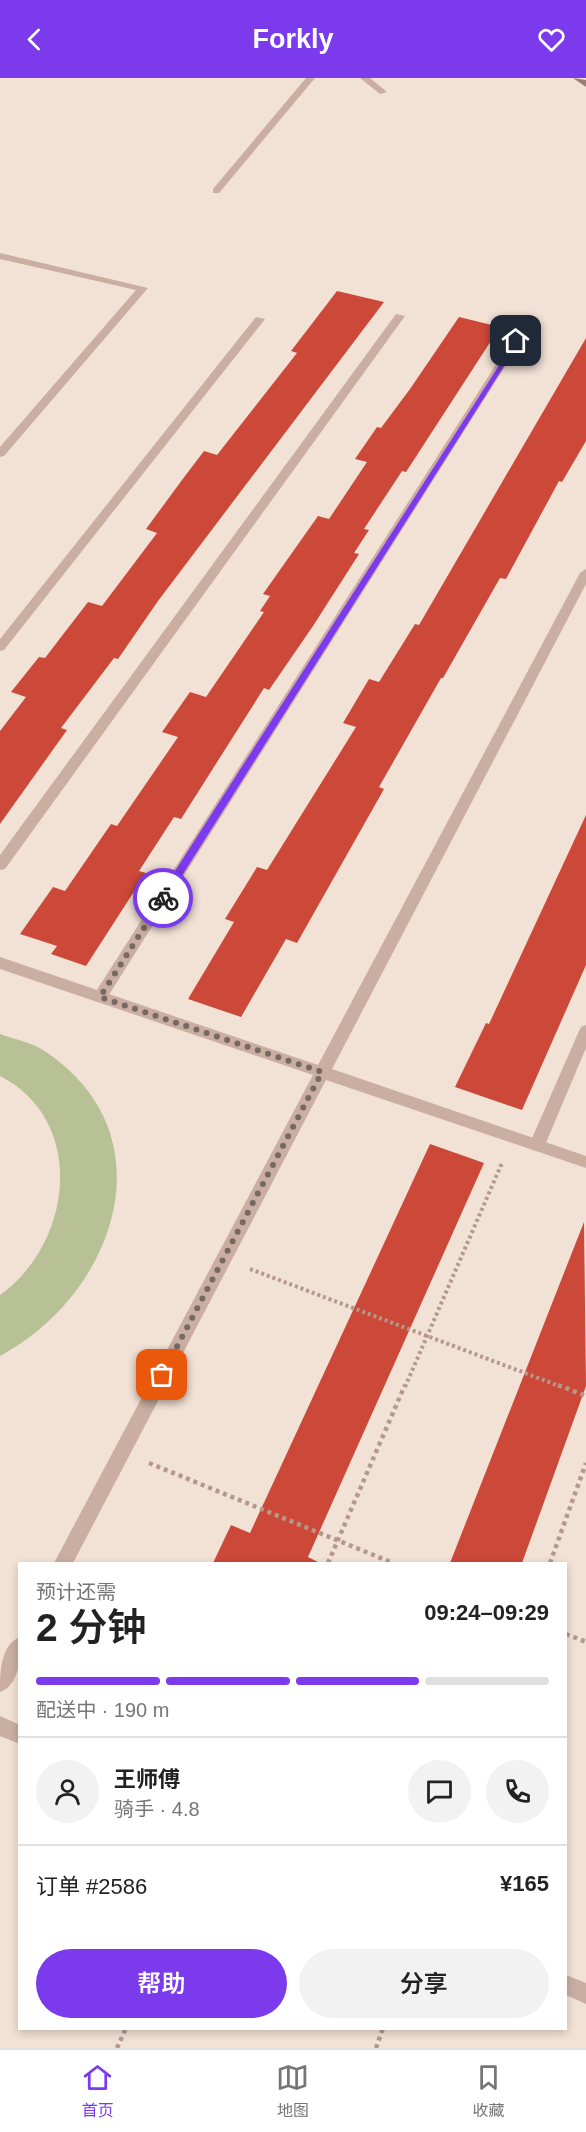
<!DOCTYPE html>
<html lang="zh">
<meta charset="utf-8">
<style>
:root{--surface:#fff;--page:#f2f2f2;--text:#222;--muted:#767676;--line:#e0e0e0;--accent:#7c3aed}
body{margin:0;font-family:Helvetica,"Noto Sans SC",sans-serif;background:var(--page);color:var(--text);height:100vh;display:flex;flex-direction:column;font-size:22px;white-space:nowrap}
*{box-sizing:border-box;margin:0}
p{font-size:20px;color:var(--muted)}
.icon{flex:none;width:33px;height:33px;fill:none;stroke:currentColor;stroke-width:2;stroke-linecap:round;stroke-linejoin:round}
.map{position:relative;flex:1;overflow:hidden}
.sheet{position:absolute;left:18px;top:1484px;width:549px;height:468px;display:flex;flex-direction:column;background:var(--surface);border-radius:0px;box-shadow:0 3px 9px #0003}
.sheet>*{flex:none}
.pin{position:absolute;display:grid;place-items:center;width:51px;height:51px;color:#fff;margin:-26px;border-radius:12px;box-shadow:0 3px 9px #0006}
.courier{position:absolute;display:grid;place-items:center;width:60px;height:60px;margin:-30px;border:4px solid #7c3aed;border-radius:50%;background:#fff;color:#222;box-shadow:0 2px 8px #0007}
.summary em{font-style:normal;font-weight:600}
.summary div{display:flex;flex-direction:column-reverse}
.summary{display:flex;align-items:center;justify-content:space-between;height:102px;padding:0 18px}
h1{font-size:39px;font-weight:600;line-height:45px}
.bar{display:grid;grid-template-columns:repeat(4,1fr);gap:9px 6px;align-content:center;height:72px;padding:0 18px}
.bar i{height:8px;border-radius:4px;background:var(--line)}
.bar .on{background:var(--accent)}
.bar p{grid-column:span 4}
.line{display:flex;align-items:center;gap:15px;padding:0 18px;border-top:2px solid var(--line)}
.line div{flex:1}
.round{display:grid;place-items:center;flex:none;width:63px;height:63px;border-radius:32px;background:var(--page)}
.action{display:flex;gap:12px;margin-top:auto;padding:12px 18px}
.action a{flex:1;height:69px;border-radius:36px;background:var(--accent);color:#fff;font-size:24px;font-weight:600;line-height:69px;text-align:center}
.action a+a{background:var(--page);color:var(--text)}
header{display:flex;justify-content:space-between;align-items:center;height:78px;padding:0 18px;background:var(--accent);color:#fff;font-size:27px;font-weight:600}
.tab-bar{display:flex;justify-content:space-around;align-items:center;height:84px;border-top:2px solid var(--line);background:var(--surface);font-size:16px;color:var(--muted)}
.tab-bar a{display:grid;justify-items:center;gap:3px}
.tab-bar .on{color:var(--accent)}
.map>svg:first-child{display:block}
.green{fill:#b8c195}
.building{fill:#cc4939}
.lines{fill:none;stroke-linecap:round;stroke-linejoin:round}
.path-far1{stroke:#b6988b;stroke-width:4;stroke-dasharray:3 3;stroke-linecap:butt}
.path{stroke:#b6988b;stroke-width:4.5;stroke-dasharray:4 4;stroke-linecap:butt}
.lane{fill:#caaea1;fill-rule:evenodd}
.street{fill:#caaea1;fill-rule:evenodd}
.secondary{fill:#9d7d73;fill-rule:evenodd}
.route{fill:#7c3aed}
.done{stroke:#766862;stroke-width:6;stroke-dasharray:0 10.8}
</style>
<header><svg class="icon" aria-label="back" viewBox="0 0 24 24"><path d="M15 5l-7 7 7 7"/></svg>Forkly<svg class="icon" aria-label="heart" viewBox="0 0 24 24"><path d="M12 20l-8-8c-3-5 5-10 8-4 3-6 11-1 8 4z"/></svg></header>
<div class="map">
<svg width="586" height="1970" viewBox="0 0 586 1970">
<rect width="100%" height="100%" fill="#f2e1d5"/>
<path class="green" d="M0 956C13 961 31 964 43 972 171 1055 117 1215 0 1278V1217C72 1166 88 1043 0 998Z"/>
<path class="building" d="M337 213 384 224 158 523 118 581 114 580 61 650 67 652 0 746V653L26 619 11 614 39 579 45 580 88 524 102 528 157 455 146 451 182 402 204 373 217 377 297 275 291 273Z
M459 239 500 249 406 394 402 393 364 451 369 452 354 475 359 476 313 548 269 612 264 610 181 741 174 739 139 793 146 795 86 888 51 876 57 868 20 856 53 809 65 813 111 746 117 748 178 659 162 654 190 614 206 619 264 534 260 533 270 518 263 516 318 438 329 441 367 384 355 381 377 349 381 350 410 311Z
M586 260V363L562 404 559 403 506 501 500 500 443 600H441L379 709 384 711 297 865 286 861 241 939 188 921 234 844 225 841 257 789 267 792 356 649 343 645 369 601 379 604 415 546 419 547Z
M586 737V887L522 1032 455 1009 486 945 489 946Z
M430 1066 484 1085 308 1479 320 1485H213L231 1447 250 1455Z
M584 1144 586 1308 522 1485H450Z"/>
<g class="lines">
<path class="path-far1" d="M250 1191 562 1309
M405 1309 502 1085"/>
<path class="path" d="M558 1307 586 1318
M149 1385 393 1485
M328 1485 405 1307
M550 1485 586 1385
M566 1556 586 1564
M117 1970 126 1950
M376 1970 383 1950"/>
<path class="lane" d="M306 0H315L219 115H213V111Z
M360 0H370L387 14 380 16Z
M0 175 148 210 4 378 0 379V369L136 212 0 181Z
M396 236 405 238 5 791 0 792V777Z
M256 239 265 241 4 572 0 573V561Z
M516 260 521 263 105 923H95L93 919 95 915 511 263Z
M586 947V970L545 1067 542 1072 537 1073 532 1072 529 1067 579 953 581 949Z"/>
<path class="street" d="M586 491V506L332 991 586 1078V1090L326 1002 73 1485H54L313 997 0 891V879L318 987 580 495Z
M20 1559C20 1578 21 1606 0 1614 0 1596 0 1567 20 1559Z
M0 1638 20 1647V1666L0 1658Z
M566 1897 586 1905V1926L566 1917Z"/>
<path class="secondary" d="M573 0 586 2V9Z"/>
</g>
<path class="route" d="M516 261 520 263 166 823H159V818Z"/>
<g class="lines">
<path class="done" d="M162 1297 322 994 100 919 163 820"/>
</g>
</svg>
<div class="pin" style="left:162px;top:1297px;background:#ea580c"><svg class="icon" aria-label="bag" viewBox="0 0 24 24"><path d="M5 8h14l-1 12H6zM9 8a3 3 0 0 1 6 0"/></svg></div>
<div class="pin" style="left:516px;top:263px;background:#1f2937"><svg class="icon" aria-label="home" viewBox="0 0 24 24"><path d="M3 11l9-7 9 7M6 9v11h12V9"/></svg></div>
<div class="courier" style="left:163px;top:820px"><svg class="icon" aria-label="bike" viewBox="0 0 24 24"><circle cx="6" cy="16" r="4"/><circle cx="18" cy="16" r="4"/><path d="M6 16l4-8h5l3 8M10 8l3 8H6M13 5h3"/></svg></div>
<section class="sheet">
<div class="summary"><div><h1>2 分钟</h1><p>预计还需</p></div><em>09:24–09:29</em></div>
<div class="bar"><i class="on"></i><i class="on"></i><i class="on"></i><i></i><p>配送中 · 190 m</p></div>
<div class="line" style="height:108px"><a class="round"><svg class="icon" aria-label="person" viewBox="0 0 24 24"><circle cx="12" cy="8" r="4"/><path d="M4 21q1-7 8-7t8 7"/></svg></a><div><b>王师傅</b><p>骑手 · 4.8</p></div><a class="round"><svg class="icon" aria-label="chat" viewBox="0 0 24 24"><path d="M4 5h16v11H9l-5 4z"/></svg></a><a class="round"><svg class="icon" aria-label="phone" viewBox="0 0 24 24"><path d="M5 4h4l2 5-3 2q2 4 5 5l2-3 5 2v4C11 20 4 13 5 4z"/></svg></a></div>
<div class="line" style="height:78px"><div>订单 #2586</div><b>¥165</b></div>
<div class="action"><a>帮助</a><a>分享</a></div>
</section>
</div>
<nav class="tab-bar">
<a class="on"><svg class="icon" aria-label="home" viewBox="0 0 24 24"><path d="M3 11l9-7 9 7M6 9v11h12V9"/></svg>首页</a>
<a><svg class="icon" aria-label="map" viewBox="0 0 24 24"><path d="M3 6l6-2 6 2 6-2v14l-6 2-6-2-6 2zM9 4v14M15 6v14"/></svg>地图</a>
<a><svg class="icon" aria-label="saved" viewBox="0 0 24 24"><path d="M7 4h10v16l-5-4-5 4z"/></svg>收藏</a>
</nav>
